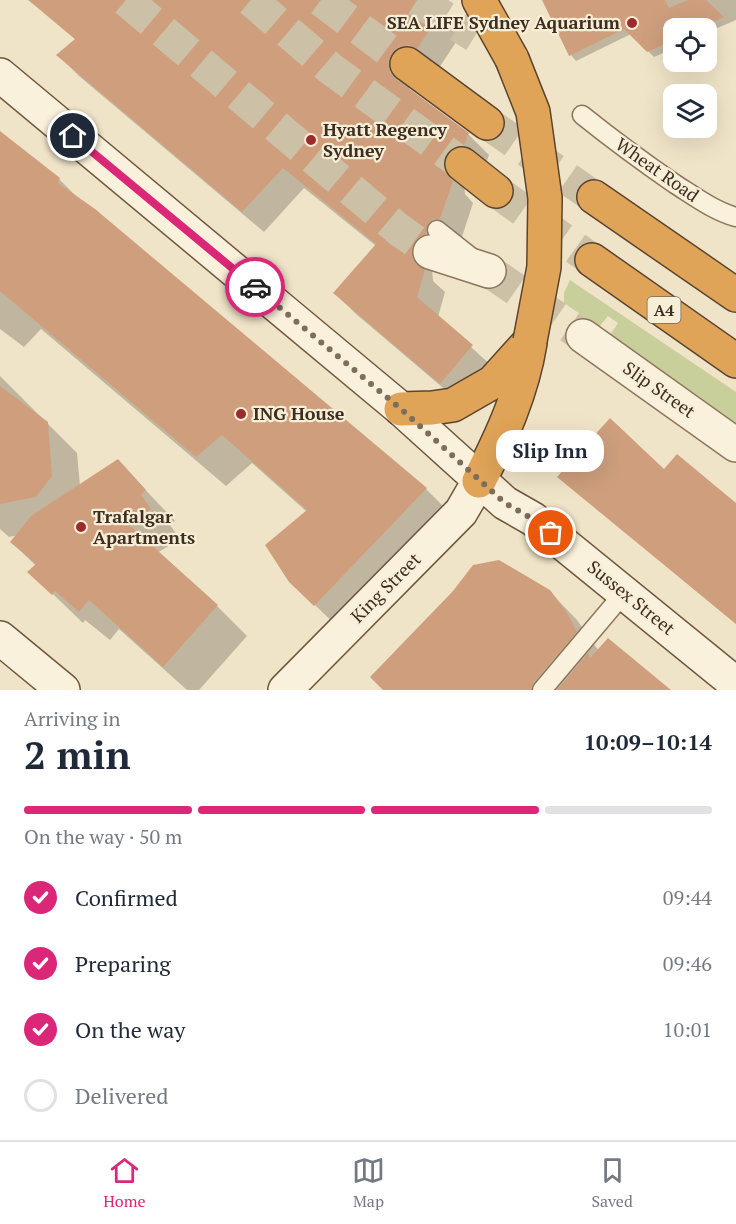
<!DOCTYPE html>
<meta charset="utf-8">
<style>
:root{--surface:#fff;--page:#f6f6f7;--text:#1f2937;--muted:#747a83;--line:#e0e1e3;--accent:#db2777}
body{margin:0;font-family:"PT Serif",serif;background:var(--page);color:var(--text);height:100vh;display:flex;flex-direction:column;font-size:22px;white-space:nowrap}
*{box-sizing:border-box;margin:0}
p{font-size:20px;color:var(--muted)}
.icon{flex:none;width:33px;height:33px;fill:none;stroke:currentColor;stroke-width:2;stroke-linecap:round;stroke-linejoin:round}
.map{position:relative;height:690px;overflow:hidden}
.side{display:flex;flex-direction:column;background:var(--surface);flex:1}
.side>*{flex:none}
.controls{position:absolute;left:663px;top:18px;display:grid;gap:12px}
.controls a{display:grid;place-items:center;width:54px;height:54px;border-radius:12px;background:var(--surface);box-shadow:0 6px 24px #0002;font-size:30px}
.pin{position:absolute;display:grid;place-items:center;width:51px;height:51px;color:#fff;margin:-26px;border:3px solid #fff;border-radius:50%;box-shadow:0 2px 6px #0007}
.courier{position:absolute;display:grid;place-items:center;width:60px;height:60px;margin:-30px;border:4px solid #db2777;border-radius:50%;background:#fff;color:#222;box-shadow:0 2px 8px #0007}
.bubble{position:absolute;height:42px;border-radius:18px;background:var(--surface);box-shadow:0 6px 24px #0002;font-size:20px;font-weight:700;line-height:42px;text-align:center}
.head em{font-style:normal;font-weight:700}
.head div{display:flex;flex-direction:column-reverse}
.head{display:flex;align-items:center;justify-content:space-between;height:102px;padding:0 24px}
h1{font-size:39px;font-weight:700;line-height:45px}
.bar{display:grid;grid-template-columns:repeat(4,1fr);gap:9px 6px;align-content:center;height:72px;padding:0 24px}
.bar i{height:8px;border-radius:4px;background:var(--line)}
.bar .on{background:var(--accent)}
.bar p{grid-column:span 4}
ol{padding:0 24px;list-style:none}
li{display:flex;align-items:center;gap:18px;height:66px}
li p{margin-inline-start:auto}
li .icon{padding:6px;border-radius:50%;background:var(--accent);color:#fff;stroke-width:4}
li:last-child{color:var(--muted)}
li i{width:33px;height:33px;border:3px solid var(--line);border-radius:50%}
.tabs{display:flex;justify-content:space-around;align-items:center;height:84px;border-top:2px solid var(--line);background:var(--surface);font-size:16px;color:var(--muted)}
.tabs a{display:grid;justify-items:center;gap:3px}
.tabs .on{color:var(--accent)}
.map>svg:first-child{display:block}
.green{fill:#c9cf9b}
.shadow{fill:#0003}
.building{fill:#cf9f7d}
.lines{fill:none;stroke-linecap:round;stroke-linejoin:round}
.street-tunnel{stroke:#ccc0a6;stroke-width:33;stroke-dasharray:33 16;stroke-linecap:butt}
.highway-tunnel{stroke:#ccc0a6;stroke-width:33;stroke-dasharray:33 16;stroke-linecap:butt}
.lane-casing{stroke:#8d765c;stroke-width:21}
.street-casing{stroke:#8d765c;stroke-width:36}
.secondary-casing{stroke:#6f573f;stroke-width:36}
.highway-casing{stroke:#5b4430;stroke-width:36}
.lane{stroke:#faf1dc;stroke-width:18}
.street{stroke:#faf1dc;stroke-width:33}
.secondary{stroke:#faf1dc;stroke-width:33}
.highway{stroke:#e0a458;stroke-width:33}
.highway-bridge-casing{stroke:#5b4430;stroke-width:36;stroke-linecap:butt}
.highway-bridge{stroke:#e0a458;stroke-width:33}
.done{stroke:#7c6e5b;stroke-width:6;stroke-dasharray:0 10.8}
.route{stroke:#db2777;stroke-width:8}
.poi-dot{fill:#9e2a2b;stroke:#f7eed8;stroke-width:2}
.labels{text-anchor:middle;stroke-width:4.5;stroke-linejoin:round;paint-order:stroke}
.shield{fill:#f7eed8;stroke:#756857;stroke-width:1.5}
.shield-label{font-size:16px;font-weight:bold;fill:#3d2e20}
.poi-label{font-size:18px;font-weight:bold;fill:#3d2e20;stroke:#f7eed8;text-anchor:start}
.street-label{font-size:18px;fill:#3d2e20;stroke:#f7eed8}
</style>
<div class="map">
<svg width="736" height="690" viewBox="0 0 736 690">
<rect width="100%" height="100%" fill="#f0e4c8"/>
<path class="green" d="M570 280 736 392V426L610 335 618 323 608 316 599 327 564 303V293Z"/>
<path class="shadow" d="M28 0H424L460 36 439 68 409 84 410 91 468 134 489 155 485 166 464 182 465 194 473 203 461 240 432 268 433 281 445 292 438 317 493 367 462 404 356 314 335 293 376 246 304 188 264 232 79 76 58 55 76 40Z
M544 0H736V20L706 33V28H674V48L654 57 631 34 576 61 571 55Z
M0 150 59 179 80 200 426 489 455 518 345 634 290 581 307 512 252 463 226 486 41 329 24 347 0 329Z
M0 376 77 453 80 486 118 461 175 521 170 525 180 539 157 553 217 606 247 636 199 690H187L119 629 110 640 85 620 83 623 30 572 36 566 12 542 18 535 9 537 0 529Z
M664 472 736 505V624L559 477Z
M549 591 577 620 599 651 669 690H383Z"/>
<path class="building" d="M29 0H426L440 14 417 49 409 45 399 47 392 53 388 62 390 72 396 79 469 133 464 145 455 147 448 152 444 161 445 171 453 181 440 219H433L429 223 426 228V234L417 239 412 247V255L416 264 425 270 417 297 473 345 440 384 333 293 376 244 283 168 242 212 56 55 75 39Z
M542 0H665L669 8 688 0H706L724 17 699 28H674V40L647 52 624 29 569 56Z
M0 131 60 178 58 183 95 209 427 488 314 606 289 582 265 545 307 510 222 435 196 457 0 291Z
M0 386 48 422 52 476 36 497 0 504Z
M610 418 664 469 677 454 736 503V624L557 477Z
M118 459 146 490 141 495 151 509 127 523 218 605 163 667 89 600 79 612 55 591 52 595 27 572 36 564 10 542 31 516Z
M499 560 550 590 566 611 577 632 533 683 531 690H383L370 677 453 591 473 565Z
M608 638 671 690H557L588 653 590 658Z"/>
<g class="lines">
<path class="street-tunnel" d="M126 0 398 229 430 252
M489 271 583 336"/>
<path class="highway-tunnel" d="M251 0 331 69 462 164
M321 0 407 64
M417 0 475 36
M487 123 594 197
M496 191 592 260"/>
<defs>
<path id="lane" d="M582 115C612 139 643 162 675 184 694 196 714 211 736 217
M437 230 471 257
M542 690 624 593"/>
<path id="street" d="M430 252 489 271
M583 336 736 445"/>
<path id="secondary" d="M0 75 401 409 505 503 533 519 736 684
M0 638 63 690
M285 690 461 512 479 481"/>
<path id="highway" d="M479 0 512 59
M407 64 487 123
M462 164 496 191
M594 197 736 295
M592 260 736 361
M401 409 432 408 453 405 493 382 530 341
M479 481C502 436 522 393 530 343"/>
</defs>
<use href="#lane" class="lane-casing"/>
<use href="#street" class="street-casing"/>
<use href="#secondary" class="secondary-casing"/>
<use href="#highway" class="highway-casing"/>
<use href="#lane" class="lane"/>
<use href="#street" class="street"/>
<use href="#secondary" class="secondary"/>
<use href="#highway" class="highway"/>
<defs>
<path id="highway-bridge" d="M512 59 533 112 545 198 544 267 530 341"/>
</defs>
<use href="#highway-bridge" class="highway-bridge-casing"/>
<use href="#highway-bridge" class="highway-bridge"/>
</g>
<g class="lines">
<path class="done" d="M255 287 401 409 505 503 533 519 551 533"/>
<path class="route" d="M73 136 255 287"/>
</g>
<g class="poi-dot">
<circle cx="632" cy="23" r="6"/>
<circle cx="311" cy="140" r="6"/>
<circle cx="241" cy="414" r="6"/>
<circle cx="81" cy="527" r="6"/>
</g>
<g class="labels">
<rect class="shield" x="647.5" y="297" width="33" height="26" rx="4.5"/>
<g class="shield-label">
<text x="664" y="316">A4</text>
</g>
<g class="poi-label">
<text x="620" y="29" text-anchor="end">SEA LIFE Sydney Aquarium</text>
<text x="323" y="136">Hyatt Regency<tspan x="323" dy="21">Sydney</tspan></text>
<text x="253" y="420">ING House</text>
<text x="93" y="523">Trafalgar<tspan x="93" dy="21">Apartments</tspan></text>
</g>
<g class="street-label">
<text transform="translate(657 170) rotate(35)" y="6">Wheat Road</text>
<text transform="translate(659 390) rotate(35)" y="6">Slip Street</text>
<text transform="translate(386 588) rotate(-45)" y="6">King Street</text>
<text transform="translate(631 598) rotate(39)" y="6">Sussex Street</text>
</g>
</g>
</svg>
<div class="controls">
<a><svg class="icon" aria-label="locate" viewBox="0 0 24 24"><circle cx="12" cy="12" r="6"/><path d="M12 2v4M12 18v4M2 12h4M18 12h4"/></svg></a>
<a><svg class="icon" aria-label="layers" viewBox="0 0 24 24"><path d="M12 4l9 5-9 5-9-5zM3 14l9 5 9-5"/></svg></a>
</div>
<div class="pin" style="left:551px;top:533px;background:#ea580c"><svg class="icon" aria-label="bag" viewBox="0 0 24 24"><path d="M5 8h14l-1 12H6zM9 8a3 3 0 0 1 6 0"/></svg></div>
<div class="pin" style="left:73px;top:136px;background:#1f2937"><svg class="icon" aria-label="home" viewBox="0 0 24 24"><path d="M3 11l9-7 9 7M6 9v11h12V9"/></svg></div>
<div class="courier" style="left:255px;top:287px"><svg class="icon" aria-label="car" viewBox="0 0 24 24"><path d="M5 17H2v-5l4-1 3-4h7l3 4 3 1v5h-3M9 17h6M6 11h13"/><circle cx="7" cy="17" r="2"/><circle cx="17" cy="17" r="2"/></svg></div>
<div class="bubble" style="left:496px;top:430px;width:108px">Slip Inn</div>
</div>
<section class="side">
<div class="head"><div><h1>2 min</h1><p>Arriving in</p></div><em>10:09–10:14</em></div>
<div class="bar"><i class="on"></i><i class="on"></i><i class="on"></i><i></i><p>On the way · 50 m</p></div>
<ol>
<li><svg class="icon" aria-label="check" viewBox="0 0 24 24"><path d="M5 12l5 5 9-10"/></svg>Confirmed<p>09:44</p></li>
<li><svg class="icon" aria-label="check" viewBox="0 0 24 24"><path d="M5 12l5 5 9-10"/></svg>Preparing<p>09:46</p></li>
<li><svg class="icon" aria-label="check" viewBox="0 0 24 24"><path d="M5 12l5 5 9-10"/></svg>On the way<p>10:01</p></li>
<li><i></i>Delivered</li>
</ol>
</section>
<nav class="tabs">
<a class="on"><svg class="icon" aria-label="home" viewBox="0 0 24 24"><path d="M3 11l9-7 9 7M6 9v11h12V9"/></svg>Home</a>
<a><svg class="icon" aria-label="map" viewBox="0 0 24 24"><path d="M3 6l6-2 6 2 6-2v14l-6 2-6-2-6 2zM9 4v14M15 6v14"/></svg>Map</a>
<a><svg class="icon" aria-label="saved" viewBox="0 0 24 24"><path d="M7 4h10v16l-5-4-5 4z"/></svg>Saved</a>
</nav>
